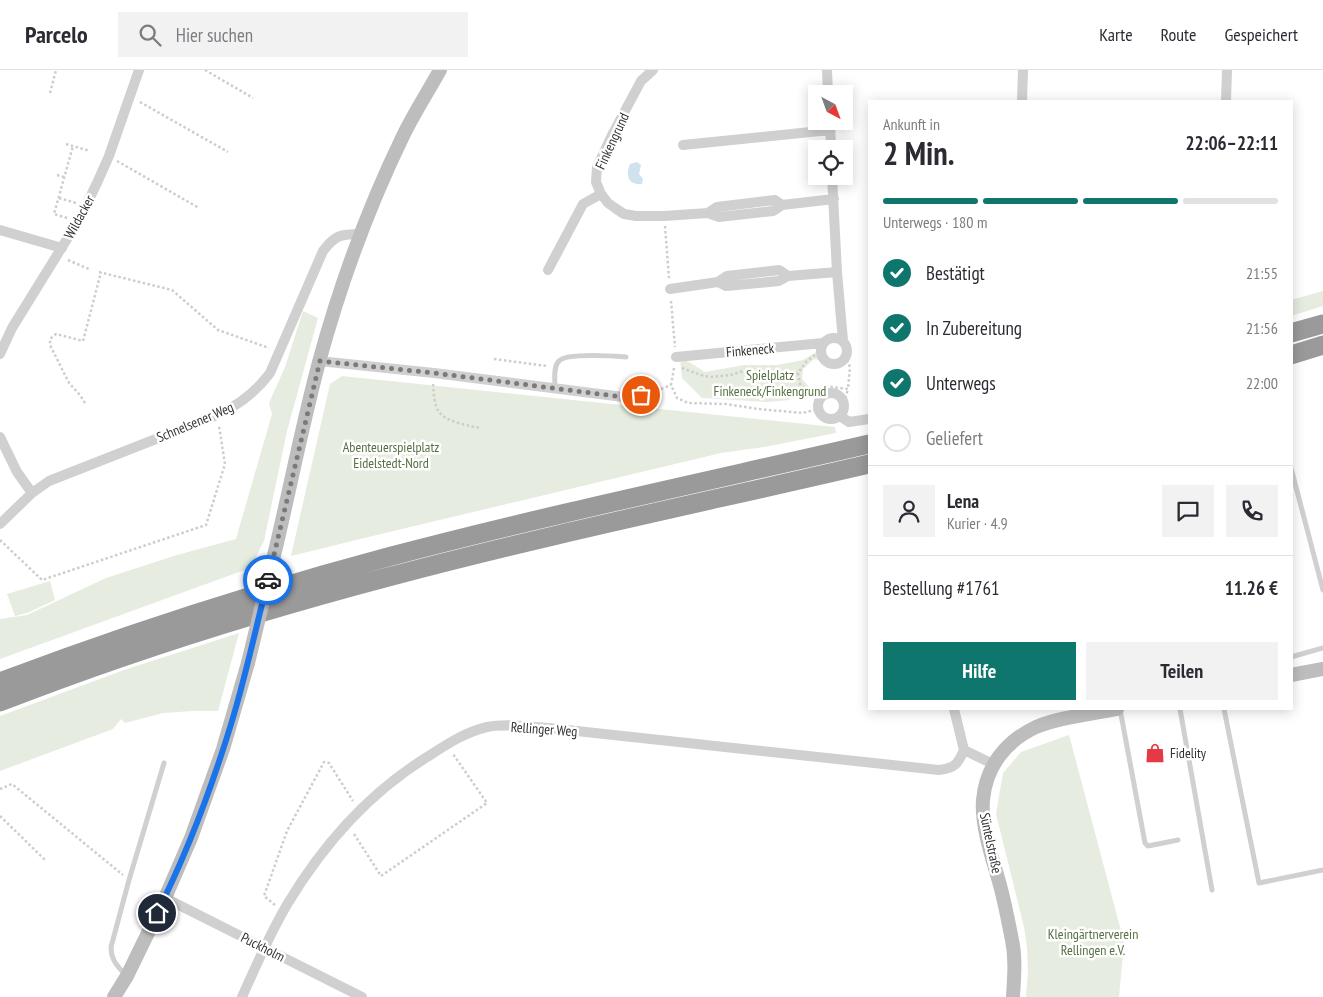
<!DOCTYPE html>
<html lang="de">
<meta charset="utf-8">
<style>
:root{--surface:#fff;--page:#f2f2f3;--text:#2b2b33;--muted:#7c7c81;--line:#e1e1e2;--accent:#0f766e}
body{margin:0;font-family:"PT Sans Narrow",sans-serif;background:var(--page);color:var(--text);height:100vh;display:flex;flex-direction:column;font-size:19px;white-space:nowrap}
*{box-sizing:border-box;margin:0}
p{font-size:16px;color:var(--muted)}
.icon{flex:none;width:28px;height:28px;fill:none;stroke:currentColor;stroke-width:2;stroke-linecap:round;stroke-linejoin:round}
.map{position:relative;flex:1;overflow:hidden}
.side{position:absolute;left:868px;top:30px;width:425px;height:610px;display:flex;flex-direction:column;background:var(--surface);border-radius:0px;box-shadow:0 2px 12px #0003}
.side>*{flex:none}
.needle{width:32px;rotate:139deg}
.tools{position:absolute;left:808px;top:15px;display:grid;gap:10px}
.tools a{display:grid;place-items:center;width:45px;height:45px;border-radius:0px;background:var(--surface);box-shadow:0 2px 12px #0003;font-size:25px}
.pin{position:absolute;display:grid;place-items:center;width:42px;height:42px;color:#fff;margin:-21px;border:2px solid #fff;border-radius:50%;box-shadow:0 1px 5px #0007}
.courier{position:absolute;display:grid;place-items:center;width:50px;height:50px;margin:-25px;border:4px solid #1a73e8;border-radius:50%;background:#fff;color:#222;box-shadow:0 1px 6px #0007}
.summary em{font-style:normal;font-weight:600}
.summary div{display:flex;flex-direction:column-reverse}
.summary{display:flex;align-items:center;justify-content:space-between;height:85px;padding:0 15px}
h1{font-size:32px;font-weight:600;line-height:38px}
.bar{display:grid;grid-template-columns:repeat(4,1fr);gap:8px 5px;align-content:center;height:60px;padding:0 15px}
.bar i{height:6px;border-radius:4px;background:var(--line)}
.bar .on{background:var(--accent)}
.bar p{grid-column:span 4}
.line{display:flex;align-items:center;gap:12px;padding:0 15px;border-top:1px solid var(--line)}
.line div{flex:1}
.round{display:grid;place-items:center;flex:none;width:52px;height:52px;border-radius:0px;background:var(--page)}
ol{padding:0 15px;list-style:none}
li{display:flex;align-items:center;gap:15px;height:55px}
li p{margin-inline-start:auto}
li .icon{padding:5px;border-radius:50%;background:var(--accent);color:#fff;stroke-width:4}
li:last-child{color:var(--muted)}
li i{width:28px;height:28px;border:2px solid var(--line);border-radius:50%}
.cta{display:flex;gap:10px;margin-top:auto;padding:10px 15px}
.cta a{flex:1;height:58px;border-radius:0px;background:var(--accent);color:#fff;font-size:20px;font-weight:600;line-height:58px;text-align:center}
.cta a+a{background:var(--page);color:var(--text)}
header{display:flex;align-items:center;gap:30px;box-sizing:border-box;height:70px;padding:0 25px;background:var(--surface);border-bottom:1px solid var(--line)}
header strong{font-size:24px}
nav{display:flex;gap:28px;margin-inline-start:auto;font-size:18px}
.search{width:350px;height:45px;background:var(--page);display:flex;align-items:center;gap:12px;box-sizing:border-box;padding:0 18px;border-radius:0px;color:var(--muted);font-size:19px}
.map>svg:first-child{display:block}
.green{fill:#e6ecdf}
.water{fill:#cfe2ee}
.lines{fill:none;stroke-linecap:round;stroke-linejoin:round}
.path{stroke:#cdcdcd;stroke-width:2.5;stroke-dasharray:2.5 2.5;stroke-linecap:butt}
.lane{stroke:#d0d0d0;stroke-width:5}
.street{stroke:#d0d0d0;stroke-width:10}
.secondary{stroke:#bdbdbd;stroke-width:14}
.highway{stroke:#9a9a9a;stroke-width:19}
.secondary-bridge{stroke:#bdbdbd;stroke-width:14}
.done{stroke:#7a7a7a;stroke-width:5;stroke-dasharray:0 9}
.route{stroke:#1a73e8;stroke-width:6}
.labels{text-anchor:middle;stroke-width:5;stroke-linejoin:round;paint-order:stroke}
.street-label{font-size:14px;fill:#333;stroke:#fff}
.park-label{font-size:14px;fill:#56703f;stroke:#fff}
.poi-label{font-size:14px;fill:#333;stroke:#fff;text-anchor:start}
</style>
<header>
<strong>Parcelo</strong>
<div class="search"><svg class="icon" aria-label="search" viewBox="0 0 24 24"><circle cx="10" cy="10" r="6"/><path d="M15 15l6 6"/></svg>Hier suchen</div>
<nav><a>Karte</a><a>Route</a><a>Gespeichert</a></nav>
</header>
<div class="map">
<svg width="1323" height="927" viewBox="0 0 1323 927">
<rect width="100%" height="100%" fill="#fff"/>
<path class="green" d="M1323 221V236L1291 246V230Z
M303 241 318 248 287 361 264 471 250 498 0 589V549L27 545 106 508 177 485 236 469 272 344 269 333 285 297Z
M818 281 820 290 814 289 803 299 802 309 811 319V324L797 323 789 330 768 332 702 328 682 308 680 289 689 292 705 302 744 295H777L803 290Z
M342 306 835 357 836 363 764 377 721 383 385 463 291 486 330 314Z
M50 511 55 530 27 543 15 546 7 524Z
M239 563 218 641H193L163 643 125 653 121 649 113 659 0 701V646L124 600Z
M1069 665 1124 872 1119 927H1026L1028 901 1027 878 1024 857 996 744 1003 703 1021 682Z"/>
<path class="water" d="M637 92 641 95 639 104 643 109 642 114C627 115 626 105 630 94Z"/>
<g class="lines">
<path class="path" d="M205 0 253 28
M50 23 56 0
M140 32 228 82
M66 74 90 81
M117 91 199 138
M57 105 64 107
M59 128 76 133
M67 148 54 144 73 76
M665 156 669 208
M68 190 91 200
M99 202 172 220 218 260 269 278
M671 231 675 277
M815 285 806 292 798 303 800 314 810 322 831 317 848 319 850 297 846 287
M494 289 547 296
M674 298 671 315 677 328 688 333 726 334 758 339 803 343 818 339
M682 298 701 305 711 307 731 305 743 301 770 305 798 303
M433 314C434 323 434 335 439 342 446 352 470 356 481 358
M661 319 671 315
M85 333 80 325 69 313 50 275V269L56 264 83 271 101 202
M844 333 848 319
M0 470 42 510 206 455 225 394 219 356
M0 719 12 714 123 805
M0 746 45 790
M354 764 381 806 487 733 453 684
M275 835 264 826 287 761 324 692 329 693 353 731"/>
<path class="lane" d="M555 318C555 311 553 296 559 291 566 283 613 286 626 287
M1291 398 1323 520
M1291 587 1323 578
M1120 639 1145 773 1148 776 1178 770
M1180 639 1212 820
M1224 639 1259 813 1323 800
M126 906C118 896 111 891 111 877L129 810 164 693"/>
<path class="street" d="M653 0 641 11 612 65 597 97 596 112 601 124 608 133 615 138 624 144 636 146H664L708 143 719 147 773 141 782 135 834 129
M827 0 828 24
M1022 31 1023 0
M1226 31 1227 0
M830 51 831 79
M683 75 830 60
M832 106 837 202 843 271
M708 143 717 137 775 130 782 135
M0 160 62 178
M548 200 583 134 601 124
M718 212 726 216 779 211 788 206 837 202
M670 219 718 212 727 206 779 200 788 206
M821 281a13 13 0 1 1 26 0a13 13 0 1 1-26 0Z
M0 284 12 258 80 148 97 113 109 86 139 0
M676 287 823 273
M319 291 434 303 631 328 651 322
M818 336a13 13 0 1 1 26 0a13 13 0 1 1-26 0Z
M840 346 849 352 869 349
M0 367 17 402 32 423
M0 454 32 423 49 411 217 345C239 335 256 322 270 303L323 181C335 165 341 164 361 164
M954 639 964 680
M964 680 993 694
M165 828 362 927
M242 927C256 896 270 863 288 833 323 775 369 723 427 687 446 675 465 662 487 657 507 653 529 657 549 658 577 661 605 664 632 667 735 678 837 689 939 700 955 698 958 694 964 680"/>
<path class="secondary" d="M277 473C291 413 303 352 319 292 340 215 368 138 403 66 414 43 428 22 440 0
M1291 605 1323 599
M114 927 127 906 165 828 191 768 223 679 248 593
M1013 927C1014 908 1016 889 1012 870 1008 850 1004 828 998 808 991 785 981 753 983 730 986 696 1006 671 1036 657 1060 647 1092 644 1117 639"/>
<path class="highway" d="M1291 263 1323 254
M1291 285 1323 275
M0 612C127 564 257 522 388 487 547 445 708 411 869 374
M0 632C128 582 259 541 392 506 550 464 710 431 869 394"/>
<path class="secondary-bridge" d="M248 593 277 473"/>
</g>
<g class="lines">
<path class="done" d="M268 510 320 291 434 303 631 328 641 325"/>
<path class="route" d="M157 843C188 781 212 717 232 651 246 605 256 557 268 510"/>
</g>
<defs>
<symbol id="shop-bare" viewBox="-9 -9 18 18"><path d="M-5-2.5h2.3a2.7 3.5 0 0 1 5.4 0H5L5.5 6h-11ZM-1.5-2.5h3a1.5 2.3 0 0 0-3 0Z" fill="#e63946" stroke="#fff" stroke-width="2.5" paint-order="stroke"/></symbol>
</defs>
<g fill-rule="evenodd">
<use href="#shop-bare" x="1141" y="669" width="28" height="28"/>
</g>
<g class="labels">
<g class="street-label">
<text transform="translate(612 71) rotate(-65)" y="5">Finkengrund</text>
<text transform="translate(79 147) rotate(-61)" y="5">Wildacker</text>
<text transform="translate(750 280) rotate(-5)" y="5">Finkeneck</text>
<text transform="translate(195 352) rotate(-23)" y="5">Schnelsener Weg</text>
<text transform="translate(544 659) rotate(4)" y="5">Rellinger Weg</text>
<text transform="translate(991 773) rotate(78)" y="5">Süntelstraße</text>
<text transform="translate(263 877) rotate(27)" y="5">Puckholm</text>
</g>
<g class="park-label">
<text x="770" y="310">Spielplatz<tspan x="770" dy="16">Finkeneck/Finkengrund</tspan></text>
<text x="391" y="382">Abenteuerspielplatz<tspan x="391" dy="16">Eidelstedt-Nord</tspan></text>
<text x="1093" y="869">Kleingärtnerverein<tspan x="1093" dy="16">Rellingen e.V.</tspan></text>
</g>
<g class="poi-label">
<text x="1170" y="688">Fidelity</text>
</g>
</g>
</svg>
<div class="tools">
<a><svg class="needle" viewBox="-14 -14 28 28"><path d="M0-13l5 13h-10z" fill="#e53935"/><path d="M0 13l5-13h-10z" fill="#7c7c81"/></svg></a>
<a><svg class="icon" aria-label="locate" viewBox="0 0 24 24"><circle cx="12" cy="12" r="6"/><path d="M12 2v4M12 18v4M2 12h4M18 12h4"/></svg></a>
</div>
<div class="pin" style="left:641px;top:325px;background:#ea580c"><svg class="icon" aria-label="bag" viewBox="0 0 24 24"><path d="M5 8h14l-1 12H6zM9 8a3 3 0 0 1 6 0"/></svg></div>
<div class="pin" style="left:157px;top:843px;background:#1f2937"><svg class="icon" aria-label="home" viewBox="0 0 24 24"><path d="M3 11l9-7 9 7M6 9v11h12V9"/></svg></div>
<div class="courier" style="left:268px;top:510px"><svg class="icon" aria-label="car" viewBox="0 0 24 24"><path d="M5 17H2v-5l4-1 3-4h7l3 4 3 1v5h-3M9 17h6M6 11h13"/><circle cx="7" cy="17" r="2"/><circle cx="17" cy="17" r="2"/></svg></div>
<section class="side">
<div class="summary"><div><h1>2 Min.</h1><p>Ankunft in</p></div><em>22:06–22:11</em></div>
<div class="bar"><i class="on"></i><i class="on"></i><i class="on"></i><i></i><p>Unterwegs · 180 m</p></div>
<ol>
<li><svg class="icon" aria-label="check" viewBox="0 0 24 24"><path d="M5 12l5 5 9-10"/></svg>Bestätigt<p>21:55</p></li>
<li><svg class="icon" aria-label="check" viewBox="0 0 24 24"><path d="M5 12l5 5 9-10"/></svg>In Zubereitung<p>21:56</p></li>
<li><svg class="icon" aria-label="check" viewBox="0 0 24 24"><path d="M5 12l5 5 9-10"/></svg>Unterwegs<p>22:00</p></li>
<li><i></i>Geliefert</li>
</ol>
<div class="line" style="height:90px"><a class="round"><svg class="icon" aria-label="person" viewBox="0 0 24 24"><circle cx="12" cy="8" r="4"/><path d="M4 21q1-7 8-7t8 7"/></svg></a><div><b>Lena</b><p>Kurier · 4.9</p></div><a class="round"><svg class="icon" aria-label="chat" viewBox="0 0 24 24"><path d="M4 5h16v11H9l-5 4z"/></svg></a><a class="round"><svg class="icon" aria-label="phone" viewBox="0 0 24 24"><path d="M5 4h4l2 5-3 2q2 4 5 5l2-3 5 2v4C11 20 4 13 5 4z"/></svg></a></div>
<div class="line" style="height:65px"><div>Bestellung #1761</div><b>11.26 €</b></div>
<div class="cta"><a>Hilfe</a><a>Teilen</a></div>
</section>
</div>
